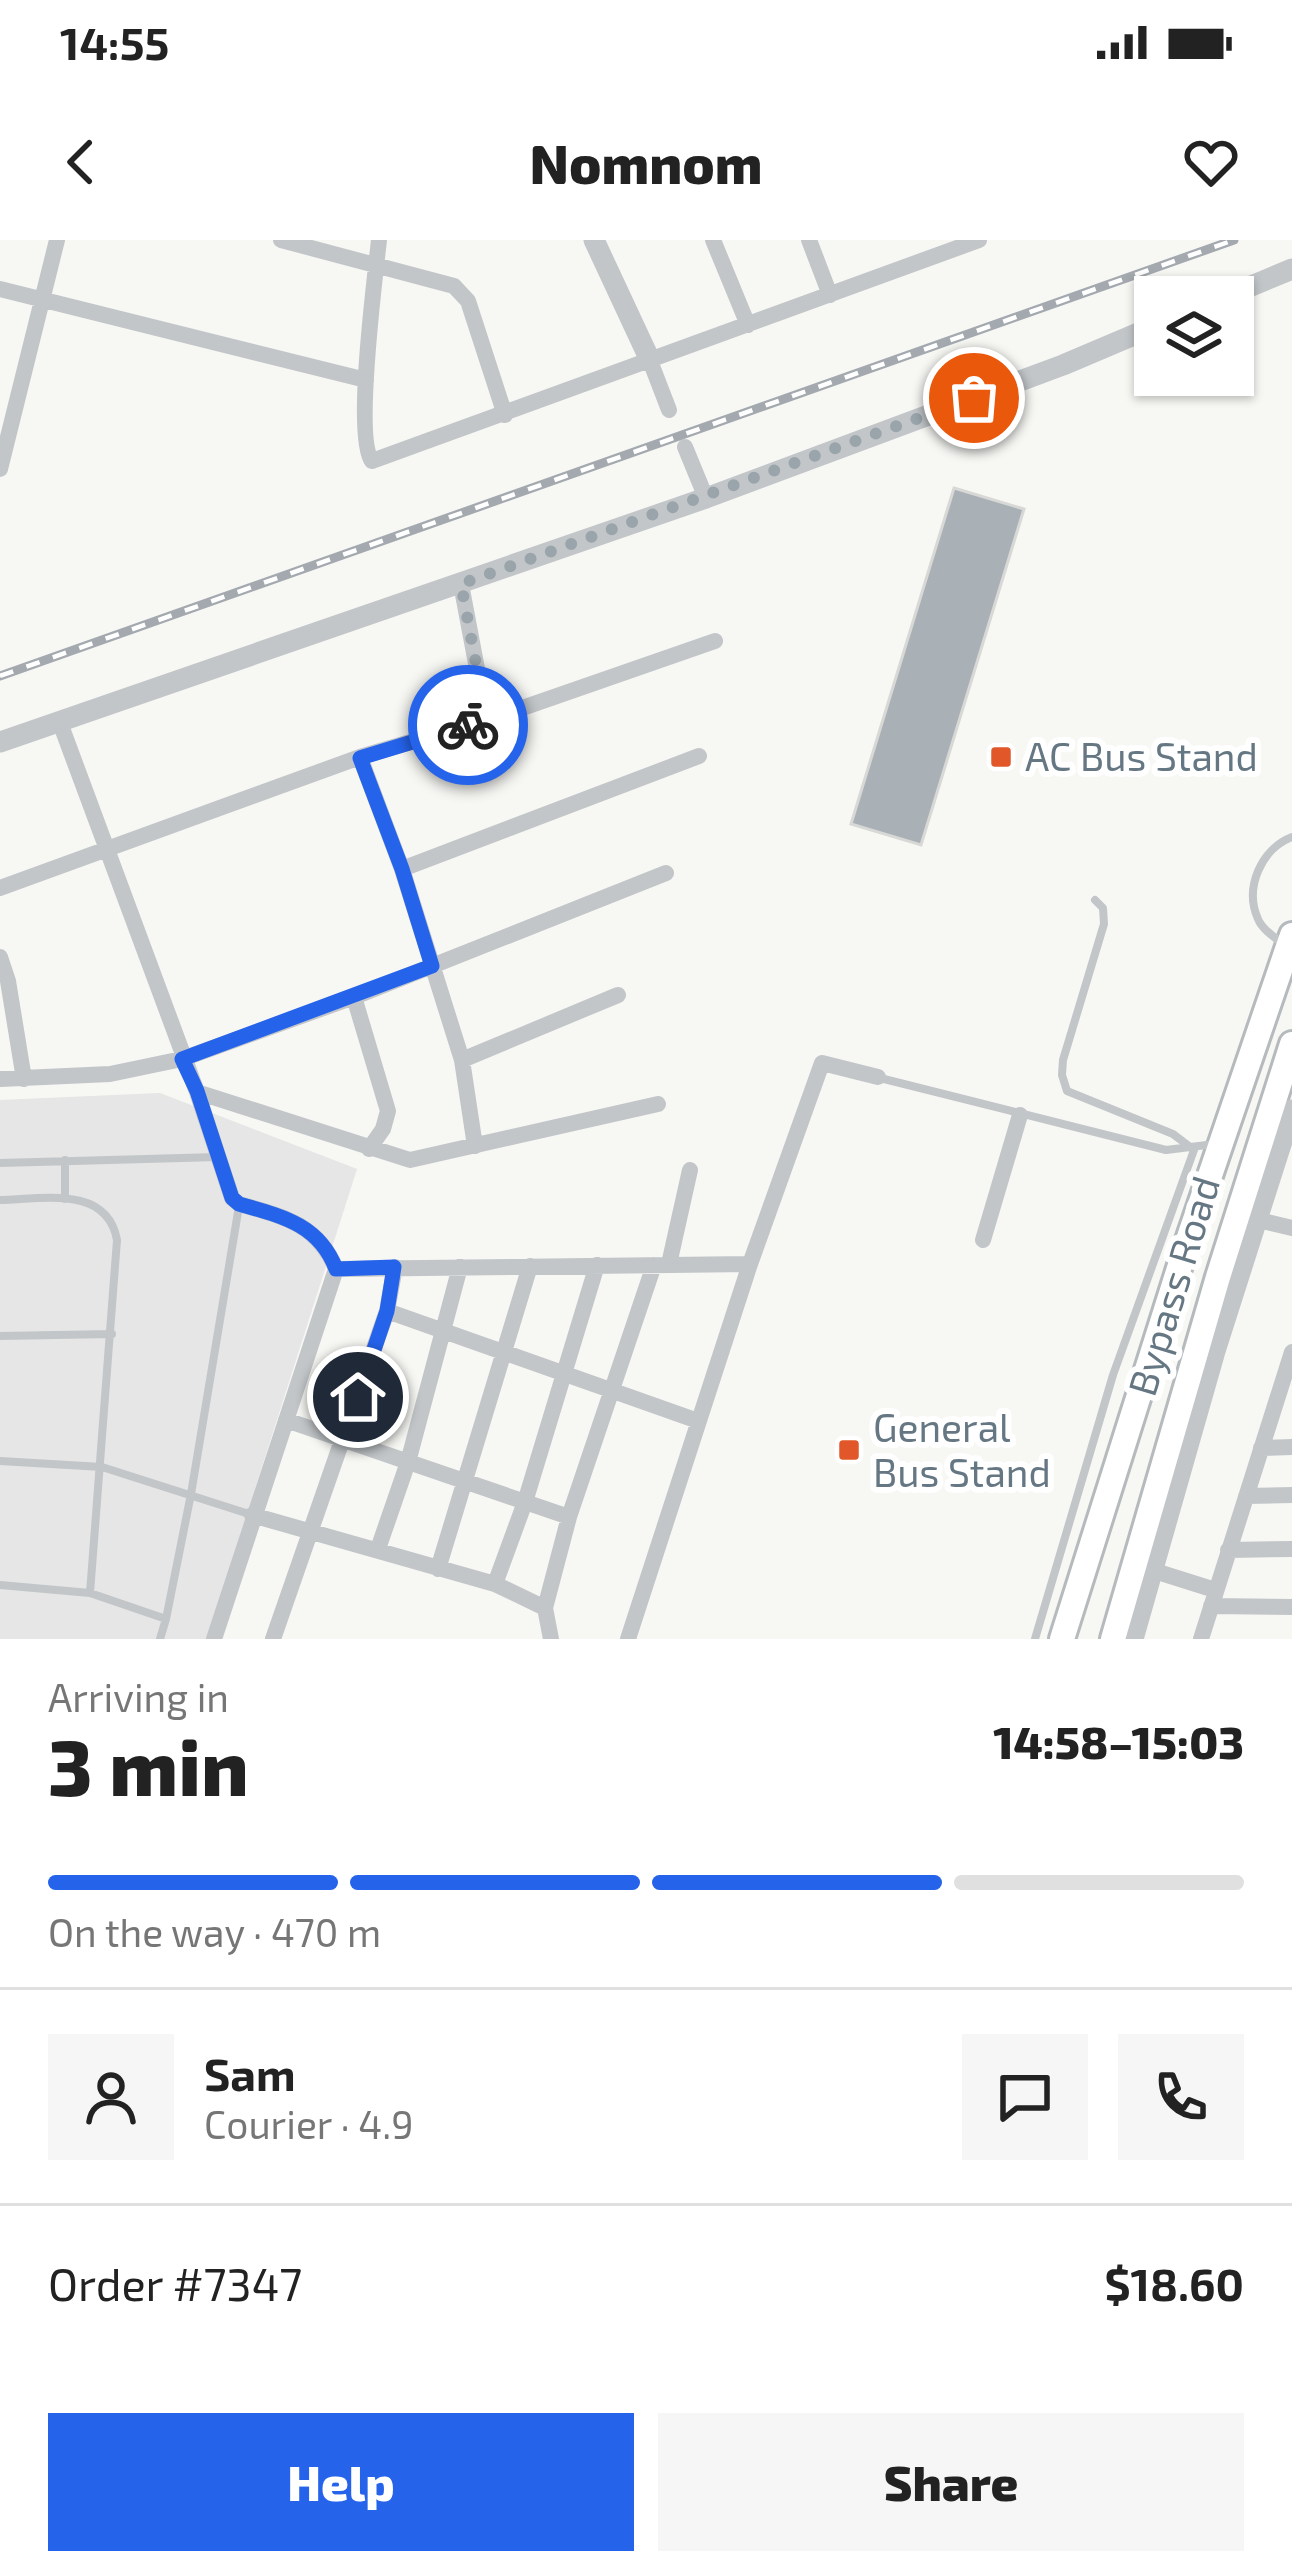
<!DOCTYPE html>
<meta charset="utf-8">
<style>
:root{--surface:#fff;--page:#f6f6f6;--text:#222;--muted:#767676;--line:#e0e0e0;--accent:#2563eb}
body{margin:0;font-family:"Exo 2",sans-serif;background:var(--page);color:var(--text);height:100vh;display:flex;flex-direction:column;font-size:45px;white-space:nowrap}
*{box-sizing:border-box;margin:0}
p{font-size:39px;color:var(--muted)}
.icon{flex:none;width:66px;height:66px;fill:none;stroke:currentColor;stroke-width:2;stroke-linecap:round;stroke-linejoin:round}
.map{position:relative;height:1399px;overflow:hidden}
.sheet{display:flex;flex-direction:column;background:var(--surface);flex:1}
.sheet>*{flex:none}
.buttons{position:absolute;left:1134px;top:36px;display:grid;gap:24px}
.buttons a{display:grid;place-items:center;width:120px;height:120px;border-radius:0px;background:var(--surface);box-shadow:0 3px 9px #0004;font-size:60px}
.pin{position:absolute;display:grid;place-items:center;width:102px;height:102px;color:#fff;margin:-51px;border:6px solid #fff;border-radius:50%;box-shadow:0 3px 12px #0007}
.courier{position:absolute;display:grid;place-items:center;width:120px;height:120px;margin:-60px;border:9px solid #2563eb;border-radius:50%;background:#fff;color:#222;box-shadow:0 3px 15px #0007}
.head em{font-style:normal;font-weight:800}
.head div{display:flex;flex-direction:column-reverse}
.head{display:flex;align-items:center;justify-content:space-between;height:204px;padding:0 48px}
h1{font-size:78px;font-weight:800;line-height:90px}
.bar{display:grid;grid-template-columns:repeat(4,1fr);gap:18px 12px;align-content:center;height:144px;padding:0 48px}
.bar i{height:15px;border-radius:9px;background:var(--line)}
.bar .on{background:var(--accent)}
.bar p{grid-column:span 4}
.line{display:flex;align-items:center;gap:30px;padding:0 48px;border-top:3px solid var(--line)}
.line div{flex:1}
.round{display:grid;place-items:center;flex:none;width:126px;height:126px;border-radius:0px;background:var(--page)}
.primary-button{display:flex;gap:24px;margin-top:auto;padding:24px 48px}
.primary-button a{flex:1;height:138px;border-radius:0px;background:var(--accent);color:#fff;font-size:48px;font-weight:800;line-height:138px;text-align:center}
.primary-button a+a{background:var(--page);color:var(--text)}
.status{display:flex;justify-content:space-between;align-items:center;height:84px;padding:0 60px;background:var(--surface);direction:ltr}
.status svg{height:33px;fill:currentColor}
header{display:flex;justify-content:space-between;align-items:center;height:156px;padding:0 48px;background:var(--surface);font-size:54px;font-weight:800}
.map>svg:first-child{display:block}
.built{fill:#e5e6e5}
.building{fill:#a9b1b6;stroke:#d8d8d6;stroke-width:3}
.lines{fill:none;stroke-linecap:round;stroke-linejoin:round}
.primary-casing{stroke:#b5babd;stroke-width:30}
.service{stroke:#c2c6c9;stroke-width:8}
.minor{stroke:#c2c6c9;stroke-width:16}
.tertiary{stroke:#c2c6c9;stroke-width:21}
.primary{stroke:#fff;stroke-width:24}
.rail-casing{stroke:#a3a9ae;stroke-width:9}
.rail{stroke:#fff;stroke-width:4.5;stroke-dasharray:14;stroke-linecap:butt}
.done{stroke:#99a4ab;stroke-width:12;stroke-dasharray:0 21.6}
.route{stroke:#2563eb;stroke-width:15}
.poi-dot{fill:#e15729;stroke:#fff;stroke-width:4.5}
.labels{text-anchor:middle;stroke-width:12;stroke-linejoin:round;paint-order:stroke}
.poi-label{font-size:39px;fill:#667784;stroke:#fff;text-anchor:start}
.street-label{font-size:39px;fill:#667784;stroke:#fff}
</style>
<div class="status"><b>14:55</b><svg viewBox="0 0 49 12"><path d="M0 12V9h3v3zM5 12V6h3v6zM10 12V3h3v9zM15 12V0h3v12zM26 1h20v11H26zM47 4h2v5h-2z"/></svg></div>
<header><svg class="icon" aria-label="back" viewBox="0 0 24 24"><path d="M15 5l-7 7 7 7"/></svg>Nomnom<svg class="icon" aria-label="heart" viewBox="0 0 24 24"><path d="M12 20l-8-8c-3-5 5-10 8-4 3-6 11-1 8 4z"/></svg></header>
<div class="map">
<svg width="1292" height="1399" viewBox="0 0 1292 1399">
<rect width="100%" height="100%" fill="#f7f7f4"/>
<path class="built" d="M160 853 357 929 207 1399H0V860Z"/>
<path class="building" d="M954 248 1024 269 921 605 851 584Z"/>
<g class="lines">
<defs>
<path id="primary" d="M1062 1399 1187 1003 1292 695
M1113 1399 1218 1037 1292 804"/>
</defs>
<use href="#primary" class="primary-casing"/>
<path class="service" d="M1286 706C1277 699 1262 690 1258 679 1244 648 1261 609 1292 597
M880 838 1166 910 1215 904
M65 920V959
M0 923 218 917
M0 960C42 959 107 945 117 1000L90 1353 0 1345
M0 1096 112 1094
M0 1221 102 1227 249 1274
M90 1353 166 1379 191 1254 239 966
M160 1399 166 1379
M1035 1399 1113 1135 1194 910 1173 894 1067 851 1062 835 1063 820 1104 684 1103 668 1095 660"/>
<path class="minor" d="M281 0 454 46 468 61 505 175
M379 0C375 38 354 198 372 221L979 0
M713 0 748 85
M809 0 830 55
M0 49 366 140
M649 118 669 170
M685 207 706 258
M0 229 57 0
M461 344 484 466 505 474
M59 480 197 852 410 920 658 864
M360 517 402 629 462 820 475 906
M402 629 699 516
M0 648 360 517 505 474 715 401
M0 717 8 741 24 839
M354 757 388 871 383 889 369 909
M462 820 618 755
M0 839 110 834 182 819 354 757 666 633
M197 852 232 958 239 964C282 976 318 984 336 1029L214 1399
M1246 977 1292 988
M983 1000 1020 875
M669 1024 690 930
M336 1029 750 1024
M387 1071 698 1181
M286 1180 569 1277
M1261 1208 1292 1207
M1246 1256 1292 1255
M252 1275 495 1344 545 1368
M378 1309 408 1222 460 1027
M1228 1310 1292 1309
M1142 1327 1215 1350
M438 1329 530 1026
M495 1344 525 1262 597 1025
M1211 1366 1292 1367
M273 1399 387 1071 395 1027
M551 1399 545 1368 569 1277 654 1025
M628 1399 750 1024 822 823 878 837
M1201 1399 1292 1112"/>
<path class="tertiary" d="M594 0 649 118
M1225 57 1292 29
M0 502 706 258 1063 125 1155 86
M1133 1399 1215 1111 1292 870"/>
<use href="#primary" class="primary"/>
<defs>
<path id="rail" d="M0 436 1234 0"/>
</defs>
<use href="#rail" class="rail-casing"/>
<use href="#rail" class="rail"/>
</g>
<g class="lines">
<path class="done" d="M468 485 505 474 484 466 461 344 974 158"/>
<path class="route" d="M358 1157 387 1071 394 1027 336 1029C319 984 281 976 239 964L232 958 197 851 182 819 432 726 402 629 360 518 468 485"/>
</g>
<g class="poi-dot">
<rect x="989" y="505" width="24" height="24" rx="6"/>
<rect x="837" y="1198" width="24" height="24" rx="6"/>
</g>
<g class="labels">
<g class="poi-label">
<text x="1025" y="531">AC Bus Stand</text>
<text x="873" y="1202">General<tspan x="873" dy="45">Bus Stand</tspan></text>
</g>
<g class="street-label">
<text transform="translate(1174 1046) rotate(-73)" y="14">Bypass Road</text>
</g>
</g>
</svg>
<div class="buttons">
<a><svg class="icon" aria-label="layers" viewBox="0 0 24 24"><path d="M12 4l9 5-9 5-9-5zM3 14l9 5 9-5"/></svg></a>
</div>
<div class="pin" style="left:974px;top:158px;background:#ea580c"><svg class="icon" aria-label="bag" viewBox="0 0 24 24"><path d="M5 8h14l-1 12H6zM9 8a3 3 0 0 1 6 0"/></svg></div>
<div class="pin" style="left:358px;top:1157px;background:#1f2937"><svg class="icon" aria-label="home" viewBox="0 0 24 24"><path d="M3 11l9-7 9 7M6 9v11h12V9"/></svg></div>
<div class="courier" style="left:468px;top:485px"><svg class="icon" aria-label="bike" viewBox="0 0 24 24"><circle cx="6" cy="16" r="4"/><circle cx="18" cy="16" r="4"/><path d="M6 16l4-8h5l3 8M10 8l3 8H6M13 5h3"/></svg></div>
</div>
<section class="sheet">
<div class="head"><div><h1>3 min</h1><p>Arriving in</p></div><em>14:58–15:03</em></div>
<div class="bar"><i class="on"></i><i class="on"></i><i class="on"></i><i></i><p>On the way · 470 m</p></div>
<div class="line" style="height:216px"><a class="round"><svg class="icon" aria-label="person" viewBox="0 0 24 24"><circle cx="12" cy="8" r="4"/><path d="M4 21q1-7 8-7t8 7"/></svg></a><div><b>Sam</b><p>Courier · 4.9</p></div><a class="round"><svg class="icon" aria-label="chat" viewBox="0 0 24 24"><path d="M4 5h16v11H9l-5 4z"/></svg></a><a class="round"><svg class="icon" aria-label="phone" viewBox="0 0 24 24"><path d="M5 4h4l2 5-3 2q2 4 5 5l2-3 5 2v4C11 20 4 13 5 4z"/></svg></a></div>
<div class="line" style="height:156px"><div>Order #7347</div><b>$18.60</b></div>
<div class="primary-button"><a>Help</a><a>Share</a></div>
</section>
